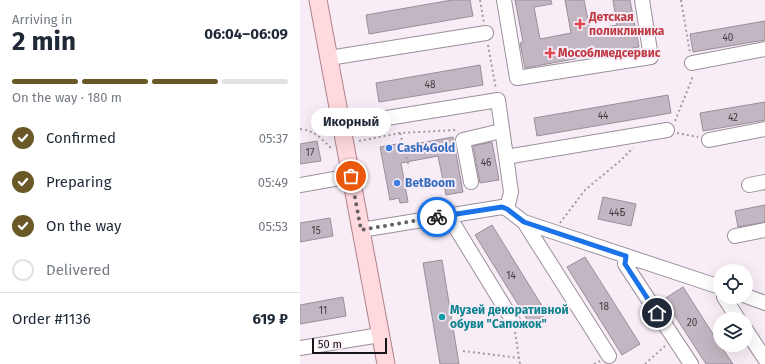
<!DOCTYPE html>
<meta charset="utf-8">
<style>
:root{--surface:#fff;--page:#f2f2f3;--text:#1f2937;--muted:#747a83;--line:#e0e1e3;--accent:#6b5827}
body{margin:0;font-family:"Fira Sans",sans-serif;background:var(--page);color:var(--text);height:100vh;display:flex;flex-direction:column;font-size:15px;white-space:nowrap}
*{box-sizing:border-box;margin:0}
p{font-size:13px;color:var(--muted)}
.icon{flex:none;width:22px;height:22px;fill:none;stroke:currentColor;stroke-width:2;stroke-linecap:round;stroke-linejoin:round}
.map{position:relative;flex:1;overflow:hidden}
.sheet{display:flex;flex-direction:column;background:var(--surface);width:300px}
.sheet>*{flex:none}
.controls{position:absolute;left:413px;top:264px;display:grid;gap:8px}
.controls a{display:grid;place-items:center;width:40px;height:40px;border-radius:50%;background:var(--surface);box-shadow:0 4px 16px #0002;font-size:20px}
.scale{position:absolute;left:12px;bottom:10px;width:75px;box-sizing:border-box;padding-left:4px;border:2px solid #181518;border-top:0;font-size:11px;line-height:14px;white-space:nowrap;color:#181518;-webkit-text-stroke:3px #f8edf7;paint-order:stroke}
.pin{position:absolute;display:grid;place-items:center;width:34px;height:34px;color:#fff;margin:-17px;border:2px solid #fff;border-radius:50%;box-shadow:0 1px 4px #0007}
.courier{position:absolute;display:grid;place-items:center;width:40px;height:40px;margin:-20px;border:3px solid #1a73e8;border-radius:50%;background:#fff;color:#222;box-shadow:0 1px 5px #0007}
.bubble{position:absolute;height:28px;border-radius:14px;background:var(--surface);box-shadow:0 4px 16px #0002;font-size:13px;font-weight:700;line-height:28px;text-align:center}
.head em{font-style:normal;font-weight:700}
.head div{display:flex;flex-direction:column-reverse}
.head{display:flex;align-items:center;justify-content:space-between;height:68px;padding:0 12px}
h1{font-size:26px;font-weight:700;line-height:30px}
.bar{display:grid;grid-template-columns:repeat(4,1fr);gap:6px 4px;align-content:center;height:48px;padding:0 12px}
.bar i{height:5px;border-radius:3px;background:var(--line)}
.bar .on{background:var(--accent)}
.bar p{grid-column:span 4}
.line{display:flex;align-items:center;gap:10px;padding:0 12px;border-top:1px solid var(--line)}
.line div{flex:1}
ol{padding:0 12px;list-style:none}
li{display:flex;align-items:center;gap:12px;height:44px}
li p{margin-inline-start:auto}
li .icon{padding:4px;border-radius:50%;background:var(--accent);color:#fff;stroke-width:4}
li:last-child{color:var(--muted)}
li i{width:22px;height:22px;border:2px solid var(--line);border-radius:50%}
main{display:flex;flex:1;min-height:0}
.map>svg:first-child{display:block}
.building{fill:#c1b6c1;stroke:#998f99}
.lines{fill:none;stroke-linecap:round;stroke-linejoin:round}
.minor-casing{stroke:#9a909a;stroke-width:16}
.major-casing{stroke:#ae848a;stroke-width:19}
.path{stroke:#a29aa2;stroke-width:2;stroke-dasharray:2 3;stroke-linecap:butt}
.minor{stroke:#fff;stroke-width:14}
.major{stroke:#ffd9dd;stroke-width:17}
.done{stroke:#666166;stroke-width:4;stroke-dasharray:0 7.2}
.route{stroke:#1a73e8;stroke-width:5}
.health-dot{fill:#e0444e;stroke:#f8edf7;stroke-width:1.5}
.shop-dot{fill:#3f7fe0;stroke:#f8edf7;stroke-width:1.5}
.culture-dot{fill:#0f9aa8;stroke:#f8edf7;stroke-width:1.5}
.labels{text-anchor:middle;stroke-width:4;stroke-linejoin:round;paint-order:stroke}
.number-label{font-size:10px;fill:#423d42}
.health-label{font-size:12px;font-weight:bold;fill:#be3a42;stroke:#f8edf7;text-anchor:start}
.shop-label{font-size:12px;font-weight:bold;fill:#366cbe;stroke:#f8edf7;text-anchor:start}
.culture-label{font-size:12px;font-weight:bold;fill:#0d838f;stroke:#f8edf7;text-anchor:start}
</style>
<main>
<section class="sheet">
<div class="head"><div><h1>2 min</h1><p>Arriving in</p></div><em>06:04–06:09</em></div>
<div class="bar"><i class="on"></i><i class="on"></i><i class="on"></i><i></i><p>On the way · 180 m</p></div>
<ol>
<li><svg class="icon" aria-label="check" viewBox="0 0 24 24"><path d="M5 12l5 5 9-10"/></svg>Confirmed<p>05:37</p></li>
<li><svg class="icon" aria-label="check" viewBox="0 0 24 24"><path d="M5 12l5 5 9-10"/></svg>Preparing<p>05:49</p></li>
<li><svg class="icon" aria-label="check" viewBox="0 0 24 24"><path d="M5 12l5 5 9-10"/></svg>On the way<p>05:53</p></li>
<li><i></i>Delivered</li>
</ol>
<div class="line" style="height:52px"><div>Order #1136</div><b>619 ₽</b></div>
</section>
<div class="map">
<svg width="465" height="364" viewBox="0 0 465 364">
<rect width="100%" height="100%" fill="#f8edf7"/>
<path class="building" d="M152 0H170L173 16 69 34 66 15Z
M215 0H251L252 4 234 7 240 39 271 33 265 0H284L290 30 317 25 313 0H330L339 47 225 68 220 43 223 42Z
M465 21V40L393 52 390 34Z
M180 65 183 85 79 102 76 83Z
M368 95 371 113 237 136 234 118Z
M465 102V120L403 131 400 113Z
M153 137 163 192 146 195 138 156 101 163 108 202 100 203 99 198 90 200 80 147 97 144 98 147Z
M17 141 21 161 0 164V144Z
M192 142 199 180 180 183 173 146Z
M303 197 336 204 331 226 298 219Z
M465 205V222L438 227 435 211Z
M30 218 33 236 0 242V223Z
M192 225 247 314 230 324 175 235Z
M285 257 340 344 322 355 267 267Z
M142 260 159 364H140L123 263Z
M383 287 420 345 433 364H406L364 299Z
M43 297 46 316 0 324V305Z"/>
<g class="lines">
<defs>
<path id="minor" d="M204 0 217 78 351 57 342 0
M29 58 186 33
M392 63 465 49
M42 123H56L198 100 211 192 207 209
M409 140 465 129
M206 157 367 130
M171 182 163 140 201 131
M0 185 51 176
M449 185 465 182
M148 215 213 321
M224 222 309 356
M61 230 202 207 207 209 224 222 420 287
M435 236 465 230
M326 256 325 264 391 364
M446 296 465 303
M424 297 438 319
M446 330 465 359
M0 348 80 335"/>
<path id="major" d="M18 0 86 364"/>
</defs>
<use href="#minor" class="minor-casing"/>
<use href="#major" class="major-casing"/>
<path class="path" d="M180 0 184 23
M381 0 390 53
M188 45 196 89
M375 121 392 79V75
M0 129C14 130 22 139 32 149
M100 133 109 167
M377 133 398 137
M59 141 100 133 156 130
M260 223 285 190 320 161 333 148
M215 332 220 364
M163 351 219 358
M294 364 300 361
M345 364 365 346"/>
<use href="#minor" class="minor"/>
<use href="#major" class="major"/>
</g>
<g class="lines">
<path class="done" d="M51 176 61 230 137 217"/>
<path class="route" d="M137 217 202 207 207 209 224 222 326 256 325 264 357 313"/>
</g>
<g class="health-dot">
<path d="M278 18h4v4h4v4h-4v4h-4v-4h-4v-4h4z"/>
<path d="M248 47h4v4h4v4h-4v4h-4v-4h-4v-4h4z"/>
</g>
<g class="shop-dot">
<circle cx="89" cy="148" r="4"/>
<circle cx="97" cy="183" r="4"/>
</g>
<circle class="culture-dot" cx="142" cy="317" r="4"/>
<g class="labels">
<g class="number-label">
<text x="428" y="41">40</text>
<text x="130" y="88">48</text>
<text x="303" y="119">44</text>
<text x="433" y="121">42</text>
<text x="10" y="156">17</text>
<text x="186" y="166">46</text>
<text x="317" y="216">44Б</text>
<text x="16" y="234">15</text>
<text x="211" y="279">14</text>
<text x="304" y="310">18</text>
<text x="23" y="314">11</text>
<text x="392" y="326">20</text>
</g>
<g class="health-label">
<text x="289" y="21">Детская<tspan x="289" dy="14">поликлиника</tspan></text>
<text x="258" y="57">Мособлмедсервис</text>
</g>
<g class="shop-label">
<text x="97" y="152">Cash4Gold</text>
<text x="105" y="187">BetBoom</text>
</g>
<g class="culture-label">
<text x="150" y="314">Музей декоративной<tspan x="150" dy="14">обуви "Сапожок"</tspan></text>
</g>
</g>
</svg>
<div class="controls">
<a><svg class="icon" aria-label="locate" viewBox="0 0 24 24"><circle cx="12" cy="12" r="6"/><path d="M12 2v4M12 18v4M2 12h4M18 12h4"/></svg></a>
<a><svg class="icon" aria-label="layers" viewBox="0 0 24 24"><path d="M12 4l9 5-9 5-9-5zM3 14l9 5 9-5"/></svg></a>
</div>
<div class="scale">50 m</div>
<div class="pin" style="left:51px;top:176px;background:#ea580c"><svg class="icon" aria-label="bag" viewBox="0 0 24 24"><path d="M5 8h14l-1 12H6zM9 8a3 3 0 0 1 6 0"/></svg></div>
<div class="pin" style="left:357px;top:313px;background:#1f2937"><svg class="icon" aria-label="home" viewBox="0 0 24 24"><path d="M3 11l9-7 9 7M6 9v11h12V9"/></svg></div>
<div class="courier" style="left:137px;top:217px"><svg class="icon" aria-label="bike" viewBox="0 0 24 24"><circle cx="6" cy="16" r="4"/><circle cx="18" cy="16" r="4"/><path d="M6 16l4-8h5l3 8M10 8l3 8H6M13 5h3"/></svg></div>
<div class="bubble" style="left:11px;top:108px;width:80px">Икорный</div>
</div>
</main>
